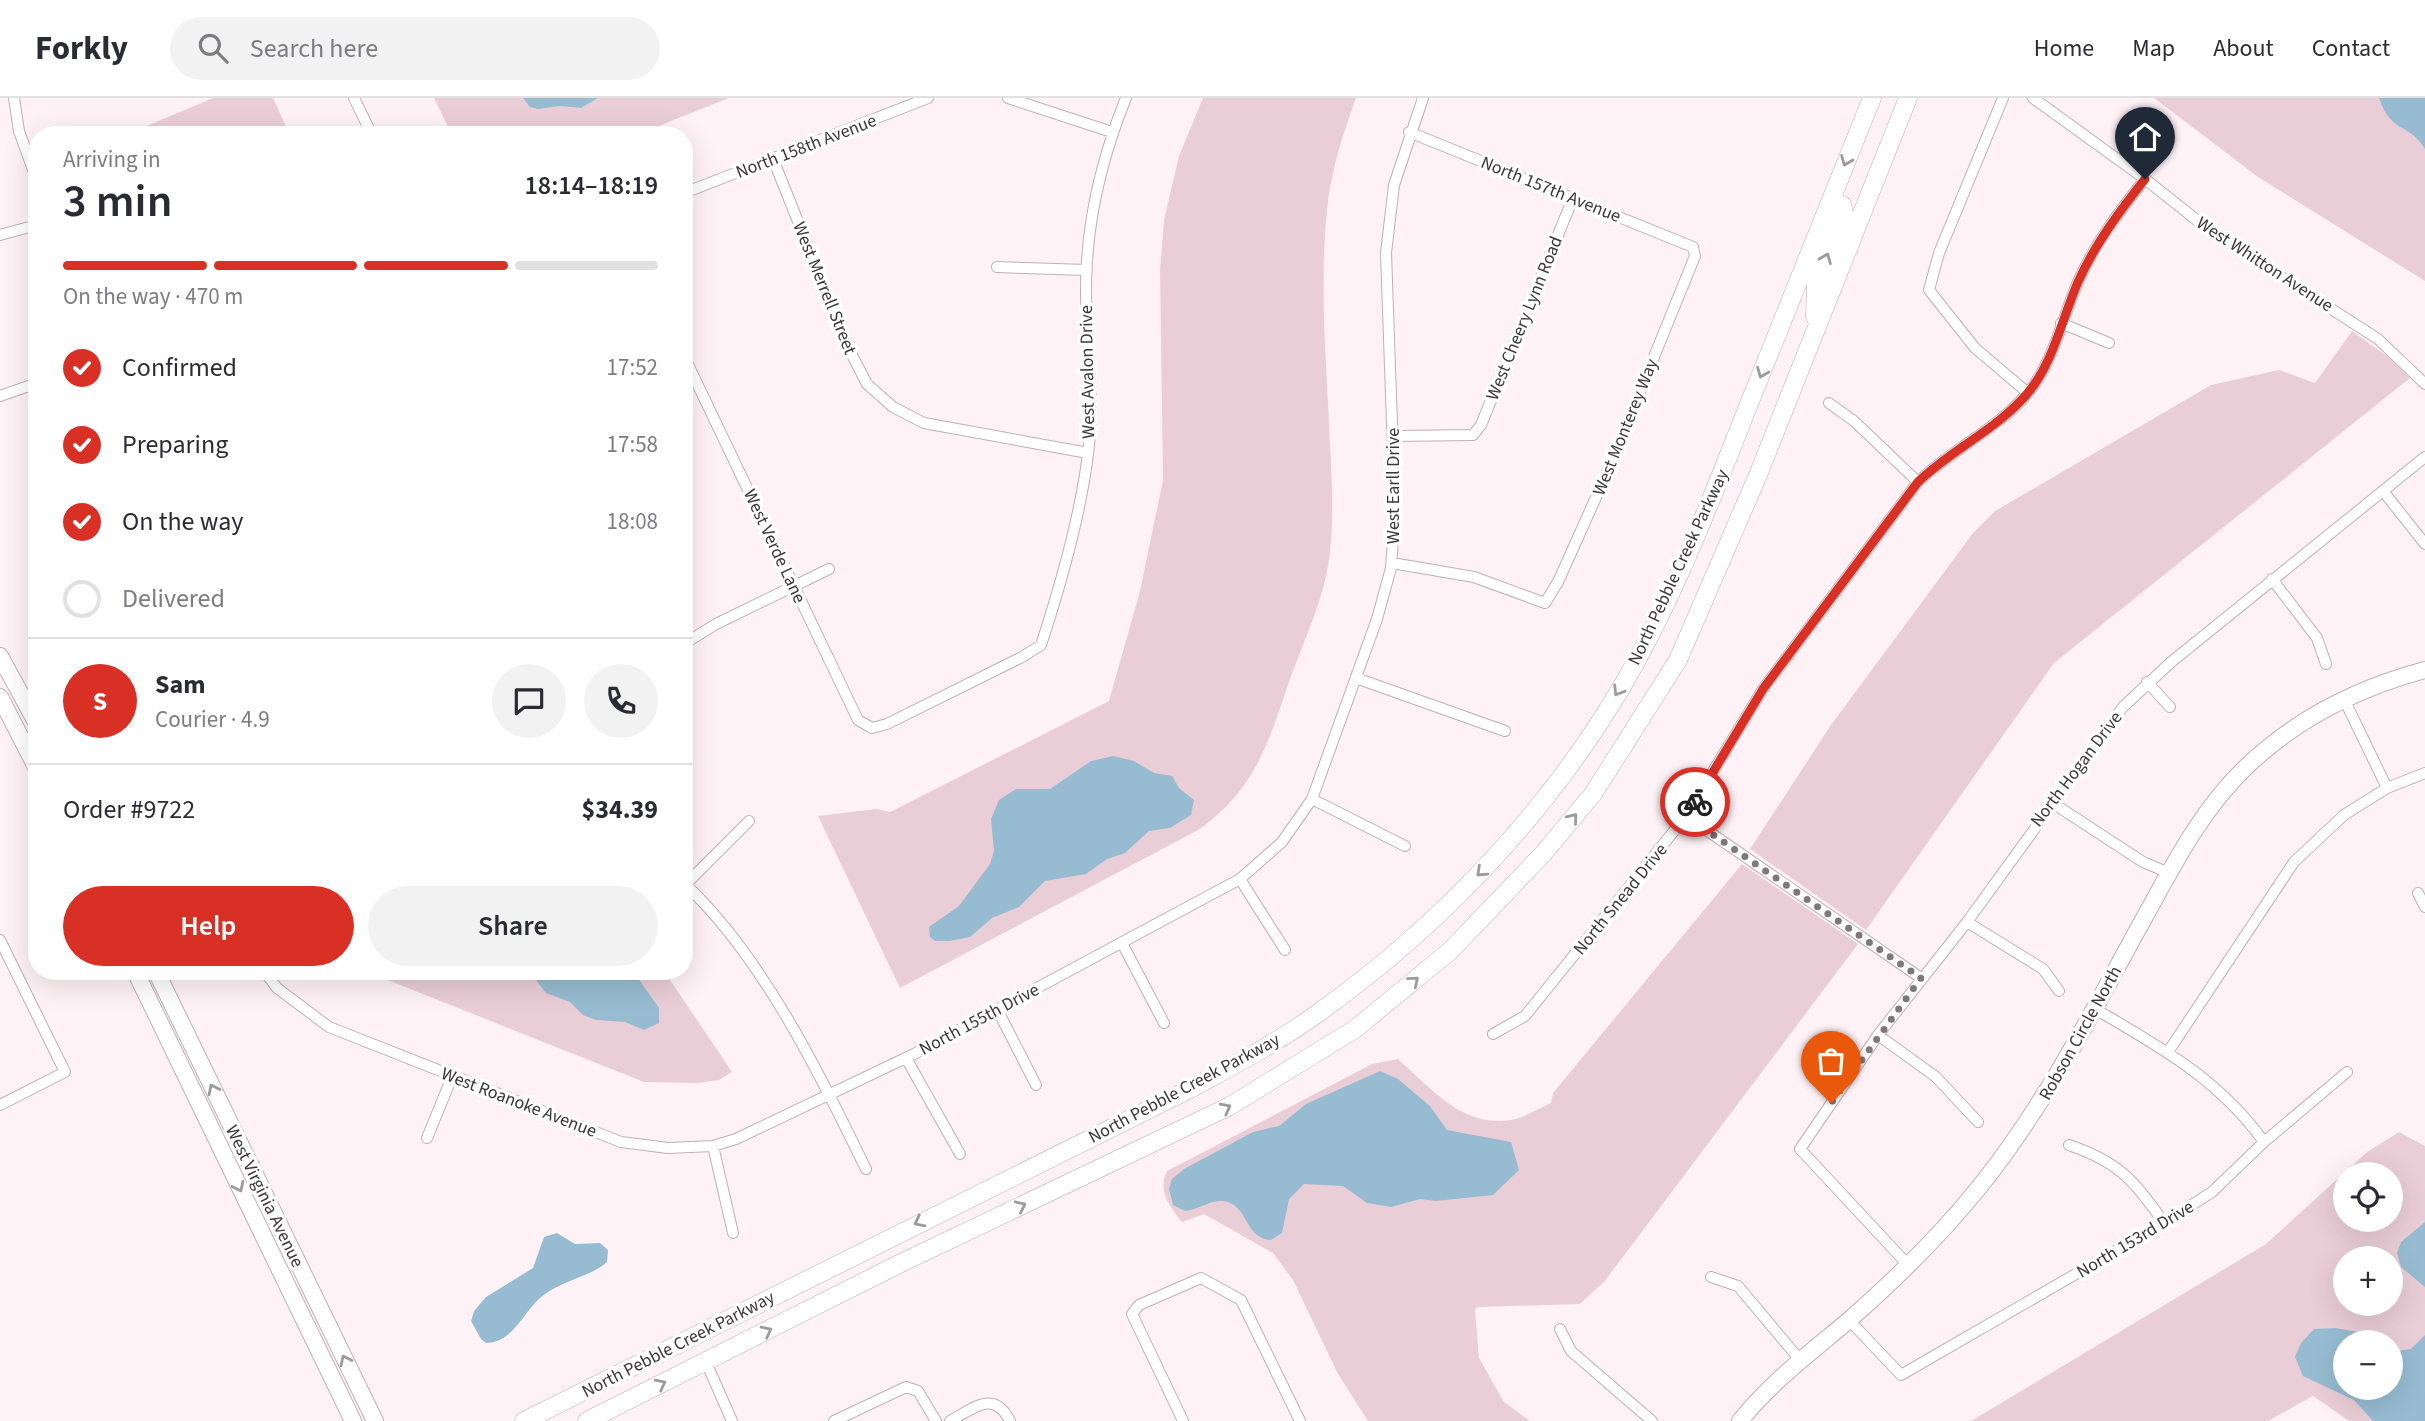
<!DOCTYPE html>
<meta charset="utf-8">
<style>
:root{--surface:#fff;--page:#f2f2f3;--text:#2b2b33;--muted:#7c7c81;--line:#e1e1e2;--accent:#d93025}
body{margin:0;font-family:"Source Sans 3",sans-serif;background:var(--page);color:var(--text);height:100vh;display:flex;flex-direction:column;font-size:26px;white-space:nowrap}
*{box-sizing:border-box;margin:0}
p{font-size:23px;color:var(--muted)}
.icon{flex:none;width:38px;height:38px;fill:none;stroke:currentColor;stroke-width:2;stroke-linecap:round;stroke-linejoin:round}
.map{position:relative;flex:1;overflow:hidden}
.details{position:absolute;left:28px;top:28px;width:665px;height:854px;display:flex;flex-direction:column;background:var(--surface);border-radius:28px;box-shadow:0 7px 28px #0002}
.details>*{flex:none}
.controls{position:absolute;left:2333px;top:1064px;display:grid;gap:14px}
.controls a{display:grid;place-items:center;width:70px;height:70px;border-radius:50%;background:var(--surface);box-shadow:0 7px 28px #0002;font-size:35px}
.pin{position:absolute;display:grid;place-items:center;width:60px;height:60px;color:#fff;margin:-72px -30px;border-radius:50% 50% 50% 0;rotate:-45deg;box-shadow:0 0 7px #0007}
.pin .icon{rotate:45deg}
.courier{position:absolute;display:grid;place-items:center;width:70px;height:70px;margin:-35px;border:5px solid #d93025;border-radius:50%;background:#fff;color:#222;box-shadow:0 2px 9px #0007}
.headline em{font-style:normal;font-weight:600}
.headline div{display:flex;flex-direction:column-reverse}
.headline{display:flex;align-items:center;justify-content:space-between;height:119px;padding:0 35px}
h1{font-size:46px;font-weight:600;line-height:52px}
.bar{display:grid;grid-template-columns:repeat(4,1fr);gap:10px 7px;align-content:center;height:84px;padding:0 35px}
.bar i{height:9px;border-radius:5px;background:var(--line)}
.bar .on{background:var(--accent)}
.bar p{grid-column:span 4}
.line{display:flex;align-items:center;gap:18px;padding:0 35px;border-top:2px solid var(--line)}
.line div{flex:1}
.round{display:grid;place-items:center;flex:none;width:74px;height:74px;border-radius:37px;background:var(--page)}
ol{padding:0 35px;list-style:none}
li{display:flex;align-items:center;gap:21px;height:77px}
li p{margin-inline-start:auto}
li .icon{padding:7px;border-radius:50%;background:var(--accent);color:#fff;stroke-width:4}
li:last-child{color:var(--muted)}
li i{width:38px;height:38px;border:4px solid var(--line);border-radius:50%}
.primary-button{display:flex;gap:14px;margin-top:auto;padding:14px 35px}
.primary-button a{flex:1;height:80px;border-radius:42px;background:var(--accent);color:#fff;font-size:28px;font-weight:600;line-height:80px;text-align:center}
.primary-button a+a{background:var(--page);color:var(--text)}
header{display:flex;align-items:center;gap:42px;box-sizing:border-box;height:98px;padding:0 35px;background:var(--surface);border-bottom:2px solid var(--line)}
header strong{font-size:33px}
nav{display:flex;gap:38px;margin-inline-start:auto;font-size:24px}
.search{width:490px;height:63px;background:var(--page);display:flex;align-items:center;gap:18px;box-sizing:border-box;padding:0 24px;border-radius:38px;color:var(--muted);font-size:26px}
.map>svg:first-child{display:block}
.green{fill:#eaced7;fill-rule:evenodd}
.water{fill:#97bcd1}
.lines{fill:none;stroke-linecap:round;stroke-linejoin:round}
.street-casing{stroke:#beb0b4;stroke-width:12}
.secondary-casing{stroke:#beb0b4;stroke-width:18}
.primary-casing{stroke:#beb0b4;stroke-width:19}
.street{stroke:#fff;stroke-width:10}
.secondary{stroke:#fff;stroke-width:16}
.primary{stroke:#fff;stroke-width:18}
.oneway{stroke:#9d9a9b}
.done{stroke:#80777a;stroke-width:7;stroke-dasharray:0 12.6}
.route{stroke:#d93025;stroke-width:9}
.labels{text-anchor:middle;stroke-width:7;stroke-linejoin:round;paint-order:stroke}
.street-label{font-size:18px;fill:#3b3537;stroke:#fff}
</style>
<header>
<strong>Forkly</strong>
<div class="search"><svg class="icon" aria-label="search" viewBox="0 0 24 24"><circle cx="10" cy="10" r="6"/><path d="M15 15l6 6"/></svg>Search here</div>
<nav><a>Home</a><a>Map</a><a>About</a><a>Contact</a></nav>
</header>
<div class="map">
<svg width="2425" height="1323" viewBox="0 0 2425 1323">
<rect width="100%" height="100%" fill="#fff2f6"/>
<path class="green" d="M213 0H273L290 37H125Z
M434 0H729L636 37H452Z
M1203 0H1356C1343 36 1330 75 1327 113 1319 190 1327 270 1330 347 1332 382 1334 418 1330 453 1326 499 1302 546 1287 590 1266 651 1254 691 1200 731L900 890 818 718 876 711 890 714 1109 603 1140 493 1163 382 1160 172 1164 122 1179 58Z
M2154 0H2425V183L2258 79Z
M2352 233 2388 259 2410 280 2054 565 1866 832 1750 751 1831 627 1973 435 1995 413 2211 287 2279 272 2315 285Z
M1742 766 1858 846 1604 1184 1580 1206 1479 1209 1475 1211 1479 1260 1504 1304 1530 1323H1368L1338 1276 1293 1182 1273 1155 1204 1116 1182 1124C1170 1109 1157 1093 1167 1073L1372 966 1398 961C1430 989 1462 1030 1511 1022 1524 1020 1539 1010 1551 1005L1553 995Z
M365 873H664L732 974 719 982 698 985 644 984Z
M2399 1034 2425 1048V1323H2349L2313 1298 2268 1323H1971L2266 1146 2367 1054ZM2345 1076H2390V1122H2345ZM2345 1160H2390V1206H2345ZM2345 1244H2390V1290H2345Z"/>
<path class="water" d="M523 0H598L581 10 560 8 538 11 530 9Z
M2379 0H2425V51C2409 24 2392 37 2379 0Z
M1113 658 1134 663 1154 675 1172 678 1179 690 1194 702 1191 717 1170 730 1149 733 1125 755 1107 761 1086 776 1045 783 1019 809 992 820 970 839 950 843H935L930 839 929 829 959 808 990 766 994 753 991 721 999 702 1016 691H1050L1091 663Z
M529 873H633L659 910V925L644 932 625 924 596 922 583 917 570 904 546 895Z
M1380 973 1398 981 1430 1008 1447 1032 1511 1044 1519 1072 1493 1097 1436 1103 1420 1101 1391 1109 1367 1105 1343 1088 1304 1086 1289 1101 1282 1135 1271 1142C1244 1141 1248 1104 1222 1103 1209 1102 1198 1112 1185 1113L1173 1107 1169 1091 1172 1081 1184 1071 1253 1034 1279 1028 1306 1006Z
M2425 1124V1189L2401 1169 2397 1155 2401 1144Z
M557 1135 575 1146 600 1145 608 1152 607 1164C591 1179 561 1182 540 1200 523 1215 512 1245 486 1245L481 1241 471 1223 474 1213 486 1199 533 1170 544 1139Z
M2335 1230 2364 1235 2377 1244H2345V1290H2390L2391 1254 2411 1251 2425 1237V1323H2373L2354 1302 2303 1278 2295 1259 2301 1245 2314 1231Z"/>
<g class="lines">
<defs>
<path id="street" d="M14 0 19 33 37 83
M354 0 372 37
M1008 0 1112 34
M2003 0 1939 155 1929 192 1975 250 2028 295
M2033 0 2145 81 2213 135 2378 241 2425 286
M773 61 849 251 867 286 893 309 924 325 1088 355
M684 95 928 0
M0 137 37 127
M997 169 1087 172
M2061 225 2109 245
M684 258 858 622 872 630 887 626 1022 559 1041 547C1061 486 1080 420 1088 356 1095 302 1086 245 1086 191 1086 124 1101 62 1126 0
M0 298 37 285
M1829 305 1854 323 1918 384
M1393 338 1473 337 1481 327 1573 100
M2383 393 2425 446
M1392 465 1474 479 1545 505 1558 484 1606 377 1695 158 1693 149 1409 34
M2272 481 2317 540 2326 566
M684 546 716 526 829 471
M1356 580 1505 633
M2147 584 2170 609
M2344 601 2387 690 2425 675
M1312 701 1405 748
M2051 704 2143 764 2169 775
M1686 718 1921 880
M1240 781 1285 852
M684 785C763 859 819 975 866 1071
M686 786 749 723
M2418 795 2425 809
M1967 824 2043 871 2059 893
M0 842 65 974 0 1007
M1122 845 1164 925
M264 873 277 890 329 929 621 1044 668 1050 713 1048 736 1041 914 956 1240 781 1282 744 1312 701 1377 521 1391 470 1395 412 1386 155 1394 87 1423 0
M997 911 1036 987
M2095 911C2160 949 2219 981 2264 1044
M1493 936 1525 918 1686 718 1763 591 1918 384C1952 351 1996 332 2027 296 2053 266 2062 221 2078 184 2095 145 2119 114 2145 81
M1878 937 1936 979 1978 1024
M2168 954 2294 764 2344 717 2387 690
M906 960 960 1056
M427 1040 452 979
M2069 1047C2119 1064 2135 1083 2164 1125
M713 1048 733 1135
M1909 1168 1800 1051 1878 937 1967 824 2123 609 2170 565 2425 359
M1711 1179 1738 1188 1800 1262
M1849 1222 1901 1277 2164 1125 2212 1094 2264 1044 2347 974
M1560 1231 1571 1253 1652 1323
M706 1264 732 1323
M834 1323 906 1289 918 1293 936 1323
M950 1323C974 1310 994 1291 1010 1323
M1183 1323 1132 1216 1139 1207 1201 1180 1241 1202 1300 1323"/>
<path id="secondary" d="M0 558 37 626
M0 599 37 671
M135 873 353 1323
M156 873 375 1323
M1740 1323C1771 1284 1810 1255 1848 1223 1896 1181 1941 1137 1981 1087 2044 1008 2090 919 2138 831 2170 774 2198 715 2246 669 2297 620 2358 590 2425 572"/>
<path id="primary" d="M1815 219 1816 185 1844 115 1842 107 1831 102
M524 1323 1190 991C1232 968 1275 946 1314 918 1444 826 1560 703 1637 562 1681 481 1715 392 1749 306 1790 204 1831 102 1872 0
M587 1323 901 1165 1230 1008 1355 931 1450 853 1542 757 1593 696 1678 562 1758 377 1908 0"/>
</defs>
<use href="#street" class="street-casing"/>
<use href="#secondary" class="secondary-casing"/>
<use href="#primary" class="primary-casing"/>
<use href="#street" class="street"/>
<use href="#secondary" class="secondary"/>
<use href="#primary" class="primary"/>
</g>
<defs><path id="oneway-chevron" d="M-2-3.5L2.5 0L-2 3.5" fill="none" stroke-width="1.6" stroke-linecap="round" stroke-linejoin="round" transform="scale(1.75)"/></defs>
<g class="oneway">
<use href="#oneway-chevron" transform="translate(1846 63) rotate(112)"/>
<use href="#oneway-chevron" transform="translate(1826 160) rotate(-68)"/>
<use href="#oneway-chevron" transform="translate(1762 275) rotate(112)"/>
<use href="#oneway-chevron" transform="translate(1618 593) rotate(122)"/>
<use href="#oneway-chevron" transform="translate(1573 720) rotate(-51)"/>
<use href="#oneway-chevron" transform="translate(1481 774) rotate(137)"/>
<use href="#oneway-chevron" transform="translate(1414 883) rotate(-40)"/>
<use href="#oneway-chevron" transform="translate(213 991) rotate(-116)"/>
<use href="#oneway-chevron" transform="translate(1226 1010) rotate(-28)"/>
<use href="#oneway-chevron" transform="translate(239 1089) rotate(64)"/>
<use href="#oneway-chevron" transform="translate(1021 1108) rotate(-25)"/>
<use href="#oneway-chevron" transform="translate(919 1124) rotate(153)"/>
<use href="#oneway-chevron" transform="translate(767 1233) rotate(-27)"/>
<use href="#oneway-chevron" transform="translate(345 1262) rotate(-116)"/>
<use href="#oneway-chevron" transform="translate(661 1286) rotate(-27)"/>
</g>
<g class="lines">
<path class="done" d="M1695 704 1686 718 1921 880 1831 1005"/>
<path class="route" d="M1695 704 1763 591 1918 384C1952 351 1996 332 2027 296 2053 266 2062 221 2078 184 2095 146 2119 114 2145 81"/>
</g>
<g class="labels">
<g class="street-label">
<text transform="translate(806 48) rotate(-21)" y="6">North 158th Avenue</text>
<text transform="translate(1551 91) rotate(22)" y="6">North 157th Avenue</text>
<text transform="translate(2265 166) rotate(33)" y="6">West Whitton Avenue</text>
<text transform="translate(825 190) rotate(68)" y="6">West Merrell Street</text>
<text transform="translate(1524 220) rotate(-68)" y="6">West Cheery Lynn Road</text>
<text transform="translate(1087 274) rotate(-91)" y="6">West Avalon Drive</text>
<text transform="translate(1625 329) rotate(-68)" y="6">West Monterey Way</text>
<text transform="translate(1393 388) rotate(-90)" y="6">West Earll Drive</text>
<text transform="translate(775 448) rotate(65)" y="6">West Verde Lane</text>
<text transform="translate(1678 469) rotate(-65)" y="6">North Pebble Creek Parkway</text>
<text transform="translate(2076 671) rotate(-53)" y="6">North Hogan Drive</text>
<text transform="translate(1620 801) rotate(-51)" y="6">North Snead Drive</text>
<text transform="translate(979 921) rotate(-28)" y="6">North 155th Drive</text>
<text transform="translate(2080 935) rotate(-61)" y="6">Robson Circle North</text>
<text transform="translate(1184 990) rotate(-28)" y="6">North Pebble Creek Parkway</text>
<text transform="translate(519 1004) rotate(21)" y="6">West Roanoke Avenue</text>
<text transform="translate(265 1098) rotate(64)" y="6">West Virginia Avenue</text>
<text transform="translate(2135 1141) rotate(-31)" y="6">North 153rd Drive</text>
<text transform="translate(678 1246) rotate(-27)" y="6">North Pebble Creek Parkway</text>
</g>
</g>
</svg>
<div class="controls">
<a><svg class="icon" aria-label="locate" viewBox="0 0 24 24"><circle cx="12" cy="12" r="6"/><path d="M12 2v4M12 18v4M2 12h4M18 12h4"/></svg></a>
<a>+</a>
<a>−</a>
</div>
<div class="pin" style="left:1831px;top:1005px;background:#ea580c"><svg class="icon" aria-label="bag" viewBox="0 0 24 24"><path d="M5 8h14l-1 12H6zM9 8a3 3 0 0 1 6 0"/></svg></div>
<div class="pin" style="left:2145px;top:81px;background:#1f2937"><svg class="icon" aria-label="home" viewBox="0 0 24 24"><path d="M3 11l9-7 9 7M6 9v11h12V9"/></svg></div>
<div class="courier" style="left:1695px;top:704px"><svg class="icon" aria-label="bike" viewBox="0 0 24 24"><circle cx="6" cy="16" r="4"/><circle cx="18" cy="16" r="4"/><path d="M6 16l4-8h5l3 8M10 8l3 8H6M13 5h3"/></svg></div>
<section class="details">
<div class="headline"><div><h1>3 min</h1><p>Arriving in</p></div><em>18:14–18:19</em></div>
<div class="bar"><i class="on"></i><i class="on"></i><i class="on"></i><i></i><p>On the way · 470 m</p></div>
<ol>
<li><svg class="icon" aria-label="check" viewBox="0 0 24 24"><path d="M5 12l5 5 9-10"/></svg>Confirmed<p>17:52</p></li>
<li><svg class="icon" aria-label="check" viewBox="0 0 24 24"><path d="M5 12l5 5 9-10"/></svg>Preparing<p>17:58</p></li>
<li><svg class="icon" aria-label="check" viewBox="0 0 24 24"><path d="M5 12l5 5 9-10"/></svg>On the way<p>18:08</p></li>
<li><i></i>Delivered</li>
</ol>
<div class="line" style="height:126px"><b class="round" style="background:var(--accent);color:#fff">S</b><div><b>Sam</b><p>Courier · 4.9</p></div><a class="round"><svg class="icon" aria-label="chat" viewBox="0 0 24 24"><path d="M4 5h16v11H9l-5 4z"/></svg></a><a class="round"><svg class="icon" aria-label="phone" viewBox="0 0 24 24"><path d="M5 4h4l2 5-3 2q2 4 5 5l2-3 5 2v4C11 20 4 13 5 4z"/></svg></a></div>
<div class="line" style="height:91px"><div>Order #9722</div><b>$34.39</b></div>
<div class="primary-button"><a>Help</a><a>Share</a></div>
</section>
</div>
